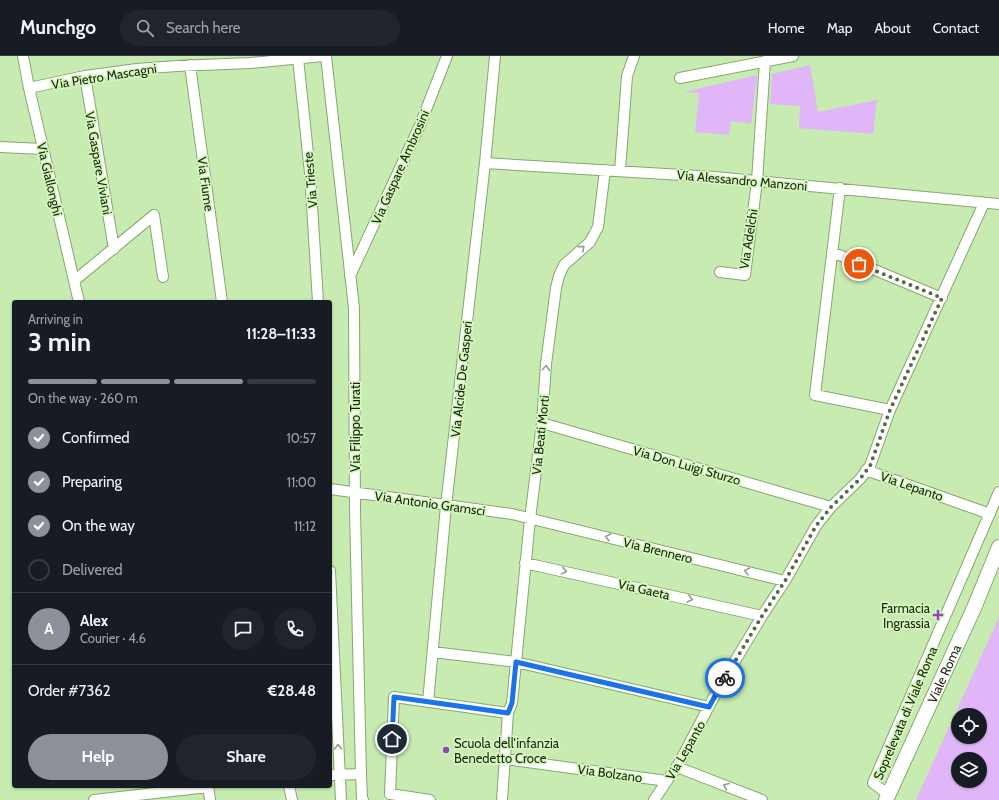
<!DOCTYPE html>
<meta charset="utf-8">
<style>
:root{--surface:#171b24;--page:#20242c;--text:#f1f3f6;--muted:#9ea1a6;--line:#363941;--accent:#8c9099}
body{margin:0;font-family:Cabin,sans-serif;background:var(--page);color:var(--text);height:100vh;display:flex;flex-direction:column;font-size:15px;white-space:nowrap}
*{box-sizing:border-box;margin:0}
p{font-size:13px;color:var(--muted)}
.icon{flex:none;width:22px;height:22px;fill:none;stroke:currentColor;stroke-width:2;stroke-linecap:round;stroke-linejoin:round}
.map{position:relative;flex:1;overflow:hidden}
.panel{position:absolute;left:12px;top:244px;width:320px;height:488px;display:flex;flex-direction:column;background:var(--surface);border-radius:4px;box-shadow:0 1px 3px #0004}
.panel>*{flex:none}
.tools{position:absolute;left:951px;top:652px;display:grid;gap:8px}
.tools a{display:grid;place-items:center;width:36px;height:36px;border-radius:50%;background:var(--surface);box-shadow:0 1px 3px #0004;font-size:20px}
.pin{position:absolute;display:grid;place-items:center;width:34px;height:34px;color:#fff;margin:-17px;border:2px solid #fff;border-radius:50%;box-shadow:0 1px 4px #0007}
.courier{position:absolute;display:grid;place-items:center;width:40px;height:40px;margin:-20px;border:3px solid #1a73e8;border-radius:50%;background:#fff;color:#222;box-shadow:0 1px 5px #0007}
.head em{font-style:normal;font-weight:700}
.head div{display:flex;flex-direction:column-reverse}
.head{display:flex;align-items:center;justify-content:space-between;height:68px;padding:0 16px}
h1{font-size:26px;font-weight:700;line-height:30px}
.bar{display:grid;grid-template-columns:repeat(4,1fr);gap:6px 4px;align-content:center;height:48px;padding:0 16px}
.bar i{height:5px;border-radius:3px;background:var(--line)}
.bar .current{background:var(--accent)}
.bar p{grid-column:span 4}
.line{display:flex;align-items:center;gap:10px;padding:0 16px;border-top:1px solid var(--line)}
.line div{flex:1}
.round{display:grid;place-items:center;flex:none;width:42px;height:42px;border-radius:21px;background:var(--page)}
ol{padding:0 16px;list-style:none}
li{display:flex;align-items:center;gap:12px;height:44px}
li p{margin-inline-start:auto}
li .icon{padding:4px;border-radius:50%;background:var(--accent);color:#fff;stroke-width:4}
li:last-child{color:var(--muted)}
li i{width:22px;height:22px;border:2px solid var(--line);border-radius:50%}
.action{display:flex;gap:8px;margin-top:auto;padding:8px 16px}
.action a{flex:1;height:46px;border-radius:24px;background:var(--accent);color:#fff;font-size:16px;font-weight:700;line-height:46px;text-align:center}
.action a+a{background:var(--page);color:var(--text)}
header{display:flex;align-items:center;gap:24px;box-sizing:border-box;height:56px;padding:0 20px;background:var(--surface);border-bottom:1px solid var(--line)}
header strong{font-size:19px}
nav{display:flex;gap:22px;margin-inline-start:auto;font-size:14px}
.search{width:280px;height:36px;background:var(--page);display:flex;align-items:center;gap:10px;box-sizing:border-box;padding:0 14px;border-radius:22px;color:var(--muted);font-size:15px}
.map>svg:first-child{display:block}
.green{fill:#e1b6f9;fill-rule:evenodd}
.lines{fill:none;stroke-linecap:round;stroke-linejoin:round}
.street-casing{stroke:#86a770;stroke-width:12}
.secondary-casing{stroke:#86a770;stroke-width:16}
.street{stroke:#fff;stroke-width:10}
.secondary{stroke:#fff;stroke-width:14}
.oneway{stroke:#979c93}
.done{stroke:#566a47;stroke-width:4;stroke-dasharray:0 7.2}
.route{stroke:#1a73e8;stroke-width:5}
.poi-dot{fill:#9347b8;stroke:#d5f9bd;stroke-width:1.5}
.labels{text-anchor:middle;stroke-width:3.5;stroke-linejoin:round;paint-order:stroke}
.street-label{font-size:13px;fill:#18240e;stroke:#d5f9bd}
.poi-label{font-size:13px;fill:#18240e;stroke:#d5f9bd;text-anchor:end}
</style>
<header>
<strong>Munchgo</strong>
<div class="search"><svg class="icon" aria-label="search" viewBox="0 0 24 24"><circle cx="10" cy="10" r="6"/><path d="M15 15l6 6"/></svg>Search here</div>
<nav><a>Home</a><a>Map</a><a>About</a><a>Contact</a></nav>
</header>
<div class="map">
<svg width="999" height="744" viewBox="0 0 999 744">
<rect width="100%" height="100%" fill="#c8ebb1"/>
<path class="green" d="M810 9 818 56 877 44 873 78 799 72 800 50 770 48 772 18Z
M757 19 751 68 731 65 729 79 695 76 699 37 684 36Z
M999 561V744H916ZM958 659H980V681H958ZM958 703H980V725H958Z"/>
<g class="lines">
<defs>
<path id="street" d="M23 0 29 32 79 246
M326 0 354 252 355 454 361 718 362 742 363 744
M298 2 310 117 318 246
M190 9 222 246
M85 20 114 193
M680 22 793 0
M29 32 85 20 137 13 177 10 251 7 323 0
M0 91 43 93
M485 107 715 121 999 148
M620 115 627 20 634 0
M840 132 815 339 890 354
M154 159 163 221
M832 196 942 242
M720 216 745 219 757 125 765 5
M350 220 420 69 447 0
M74 225 154 159
M542 367 831 451
M866 414 990 458
M330 433 512 458 785 525
M525 507 762 560
M330 515 341 744
M433 596 516 606 709 651
M428 646 446 450 485 107 495 0
M505 703 667 725
M677 711 762 744
M330 719 361 718
M208 730 210 744
M289 730 292 744
M889 739 873 727 999 436
M94 744 208 731
M430 744 390 738 394 641 508 657
M502 744 508 657 512 647 530 463 542 367 546 308 556 232 559 220 564 209 590 186 598 171 605 114
M654 744 679 707 717 635 762 560 785 525 816 470 831 451 860 423 870 410 890 354 984 147"/>
<g id="secondary">
<path id="s1" d="M886 744 974 552 999 491"/>
</g>
</defs>
<use href="#street" class="street-casing"/>
<use href="#secondary" class="secondary-casing"/>
<use href="#street" class="street"/>
<use href="#secondary" class="secondary"/>
</g>
<defs><path id="oneway-chevron" d="M-2-3.5L2.5 0L-2 3.5" fill="none" stroke-width="1.6" stroke-linecap="round" stroke-linejoin="round"/></defs>
<g class="oneway">
<use href="#oneway-chevron" transform="translate(582 192) rotate(-42)"/>
<use href="#oneway-chevron" transform="translate(546 312) rotate(-85)"/>
<use href="#oneway-chevron" transform="translate(608 481) rotate(-166)"/>
<use href="#oneway-chevron" transform="translate(564 515) rotate(12)"/>
<use href="#oneway-chevron" transform="translate(747 515) rotate(-166)"/>
<use href="#oneway-chevron" transform="translate(690 543) rotate(13)"/>
<use href="#oneway-chevron" transform="translate(338 691) rotate(-92)"/>
<use href="#oneway-chevron" transform="translate(726 730) rotate(-159)"/>
</g>
<g class="lines">
<path class="done" d="M725 622 762 560 785 525 816 470 831 451 860 423 870 410 890 354 942 242 859 208"/>
<path class="route" d="M392 683 394 641 508 657 512 647 516 606 709 651 725 622"/>
</g>
<g class="poi-dot">
<path d="M936 553h4v4h4v4h-4v4h-4v-4h-4v-4h4z"/>
<circle cx="446" cy="694" r="4"/>
</g>
<g class="labels">
<g class="street-label">
<text transform="translate(104 20) rotate(-9)" y="5">Via Pietro Mascagni</text>
<text transform="translate(99 107) rotate(80)" y="5">Via Gaspare Viviani</text>
<text transform="translate(400 111) rotate(-66)" y="5">Via Gaspare Ambrosini</text>
<text transform="translate(50 123) rotate(77)" y="5">Via Giallonghi</text>
<text transform="translate(310 124) rotate(-95)" y="5">Via Trieste</text>
<text transform="translate(742 124) rotate(5)" y="5">Via Alessandro Manzoni</text>
<text transform="translate(206 128) rotate(82)" y="5">Via Fiume</text>
<text transform="translate(748 183) rotate(-81)" y="5">Via Adelchi</text>
<text transform="translate(461 323) rotate(-84)" y="5">Via Alcide De Gasperi</text>
<text transform="translate(355 371) rotate(-90)" y="5">Via Filippo Turati</text>
<text transform="translate(540 379) rotate(-84)" y="5">Via Beati Morti</text>
<text transform="translate(687 409) rotate(16)" y="5">Via Don Luigi Sturzo</text>
<text transform="translate(912 430) rotate(19)" y="5">Via Lepanto</text>
<text transform="translate(430 447) rotate(8)" y="5">Via Antonio Gramsci</text>
<text transform="translate(658 494) rotate(14)" y="5">Via Brennero</text>
<text transform="translate(644 533) rotate(13)" y="5">Via Gaeta</text>
<text dy="5" stroke="none"><textPath href="#s1" startOffset="139">Viale Roma</textPath></text>
<text transform="translate(905 657) rotate(-67)" y="5">Soprelevata di Viale Roma</text>
<text transform="translate(685 694) rotate(-60)" y="5">Via Lepanto</text>
<text transform="translate(610 717) rotate(8)" y="5">Via Bolzano</text>
</g>
<g class="poi-label">
<text x="930" y="557">Farmacia<tspan x="930" dy="15">Ingrassia</tspan></text>
<text x="454" y="692" text-anchor="start">Scuola dell'infanzia<tspan x="454" dy="15">Benedetto Croce</tspan></text>
</g>
</g>
</svg>
<div class="tools">
<a><svg class="icon" aria-label="locate" viewBox="0 0 24 24"><circle cx="12" cy="12" r="6"/><path d="M12 2v4M12 18v4M2 12h4M18 12h4"/></svg></a>
<a><svg class="icon" aria-label="layers" viewBox="0 0 24 24"><path d="M12 4l9 5-9 5-9-5zM3 14l9 5 9-5"/></svg></a>
</div>
<div class="pin" style="left:859px;top:208px;background:#ea580c"><svg class="icon" aria-label="bag" viewBox="0 0 24 24"><path d="M5 8h14l-1 12H6zM9 8a3 3 0 0 1 6 0"/></svg></div>
<div class="pin" style="left:392px;top:683px;background:#1f2937"><svg class="icon" aria-label="home" viewBox="0 0 24 24"><path d="M3 11l9-7 9 7M6 9v11h12V9"/></svg></div>
<div class="courier" style="left:725px;top:622px"><svg class="icon" aria-label="bike" viewBox="0 0 24 24"><circle cx="6" cy="16" r="4"/><circle cx="18" cy="16" r="4"/><path d="M6 16l4-8h5l3 8M10 8l3 8H6M13 5h3"/></svg></div>
<section class="panel">
<div class="head"><div><h1>3 min</h1><p>Arriving in</p></div><em>11:28–11:33</em></div>
<div class="bar"><i class="current"></i><i class="current"></i><i class="current"></i><i></i><p>On the way · 260 m</p></div>
<ol>
<li><svg class="icon" aria-label="check" viewBox="0 0 24 24"><path d="M5 12l5 5 9-10"/></svg>Confirmed<p>10:57</p></li>
<li><svg class="icon" aria-label="check" viewBox="0 0 24 24"><path d="M5 12l5 5 9-10"/></svg>Preparing<p>11:00</p></li>
<li><svg class="icon" aria-label="check" viewBox="0 0 24 24"><path d="M5 12l5 5 9-10"/></svg>On the way<p>11:12</p></li>
<li><i></i>Delivered</li>
</ol>
<div class="line" style="height:72px"><b class="round" style="background:var(--accent);color:#fff">A</b><div><b>Alex</b><p>Courier · 4.6</p></div><a class="round"><svg class="icon" aria-label="chat" viewBox="0 0 24 24"><path d="M4 5h16v11H9l-5 4z"/></svg></a><a class="round"><svg class="icon" aria-label="phone" viewBox="0 0 24 24"><path d="M5 4h4l2 5-3 2q2 4 5 5l2-3 5 2v4C11 20 4 13 5 4z"/></svg></a></div>
<div class="line" style="height:52px"><div>Order #7362</div><b>€28.48</b></div>
<div class="action"><a>Help</a><a>Share</a></div>
</section>
</div>
